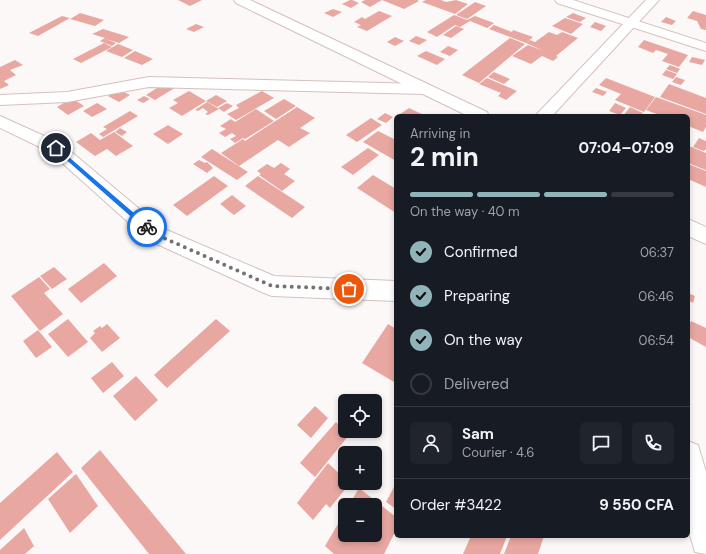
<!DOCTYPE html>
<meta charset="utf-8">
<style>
:root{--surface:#171b24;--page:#20242c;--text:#f1f3f6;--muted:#9ea1a6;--line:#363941;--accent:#91b4ba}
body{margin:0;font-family:"DM Sans",sans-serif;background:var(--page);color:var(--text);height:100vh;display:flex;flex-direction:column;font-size:15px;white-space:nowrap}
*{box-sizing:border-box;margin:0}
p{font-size:13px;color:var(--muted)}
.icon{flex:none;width:22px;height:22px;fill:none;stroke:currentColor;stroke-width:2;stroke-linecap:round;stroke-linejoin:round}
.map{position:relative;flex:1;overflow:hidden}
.panel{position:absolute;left:394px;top:114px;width:296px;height:424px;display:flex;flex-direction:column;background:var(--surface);border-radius:6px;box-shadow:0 2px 6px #0003}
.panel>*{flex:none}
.tools{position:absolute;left:338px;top:394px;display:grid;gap:8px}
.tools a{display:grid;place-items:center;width:44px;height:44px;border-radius:6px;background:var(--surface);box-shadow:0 2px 6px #0003;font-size:20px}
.pin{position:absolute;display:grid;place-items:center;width:34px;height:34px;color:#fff;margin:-17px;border:2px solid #fff;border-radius:50%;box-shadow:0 1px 4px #0007}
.courier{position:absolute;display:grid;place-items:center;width:40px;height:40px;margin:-20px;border:3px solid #1a73e8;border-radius:50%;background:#fff;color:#222;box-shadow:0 1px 5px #0007}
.summary em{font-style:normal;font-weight:700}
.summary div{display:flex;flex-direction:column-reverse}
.summary{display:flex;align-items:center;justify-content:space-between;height:68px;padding:0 16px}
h1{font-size:26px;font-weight:700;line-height:30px}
.bar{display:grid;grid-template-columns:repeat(4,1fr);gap:6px 4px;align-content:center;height:48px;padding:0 16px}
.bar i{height:5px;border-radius:3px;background:var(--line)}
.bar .selected{background:var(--accent)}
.bar p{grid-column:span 4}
.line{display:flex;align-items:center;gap:10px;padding:0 16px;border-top:1px solid var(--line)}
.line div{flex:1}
.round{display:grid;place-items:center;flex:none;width:42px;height:42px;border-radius:6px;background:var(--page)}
ol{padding:0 16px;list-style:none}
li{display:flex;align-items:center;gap:12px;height:44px}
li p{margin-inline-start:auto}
li .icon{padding:4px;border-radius:50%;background:var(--accent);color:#111;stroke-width:4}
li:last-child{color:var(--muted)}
li i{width:22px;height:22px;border:2px solid var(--line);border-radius:50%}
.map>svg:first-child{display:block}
.building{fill:#e8a7a1}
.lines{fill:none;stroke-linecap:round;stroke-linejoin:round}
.minor-casing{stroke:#d5c1bf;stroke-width:2}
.tertiary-casing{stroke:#d5c1bf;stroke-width:2}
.minor{fill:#fff;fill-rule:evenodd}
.tertiary{fill:#fff;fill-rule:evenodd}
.route{fill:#1a73e8}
.done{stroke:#777171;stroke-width:4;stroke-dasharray:0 7.2}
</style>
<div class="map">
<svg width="706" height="554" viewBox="0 0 706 554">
<rect width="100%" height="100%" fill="#fcf8f8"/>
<path class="building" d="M178 0H202L190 6Z
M350 0H352L359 3 351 8 342 4Z
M365 0H417L419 1 404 9 382 0 370 7 361 2Z
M426 0H441L446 2 456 0 468 4 455 14 422 2Z
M475 2 486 6 467 19 456 15Z
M333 9 342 12 333 17 324 13Z
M379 11 392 16 367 31 357 27 361 25 354 22 362 17 365 19Z
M693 11 706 15V30L701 29 697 21 687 18Z
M80 13 104 20 95 26 70 19Z
M573 13 586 18 580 22 566 17Z
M454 15 467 20 475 16 494 23 487 28 470 21 460 27 455 25 437 37 427 32Z
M62 16 70 18 38 36 29 33Z
M666 17 676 21 672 25 661 22Z
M565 18 583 24 571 34 552 26Z
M595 22 606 26 601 31 590 27Z
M196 24 204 27 194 32 186 29Z
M494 25 512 32 513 30 533 37 526 43 489 29Z
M456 26 464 29 451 38 443 35Z
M103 29 129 37 119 43 106 39 116 43 112 46 100 41 105 38 92 34Z
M549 32 557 35 562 32 578 38 556 56 558 57 553 61 542 56 531 64 512 56 528 45 544 51 526 43 530 40 535 42Z
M416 36 427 40 419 45 409 41Z
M395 37 404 41 395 46 387 42Z
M510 38 525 44 479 83 462 75Z
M644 40 688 55 679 67 662 61 668 54 656 50 653 53 638 47Z
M104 43 112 47 81 63 73 59Z
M118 44 133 50 122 57 106 51Z
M448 46 458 50 450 56 440 52Z
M135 51 153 59 142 65 124 58Z
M426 51 445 59 437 65 417 56Z
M692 57 705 60 702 65 689 62Z
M15 60 23 65 10 70 16 75 4 81 9 85 0 89V67Z
M670 65 680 69 677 73 666 69Z
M666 70 677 74 673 79 662 75Z
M494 72 510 79 504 84 488 77Z
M676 77 685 80 681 85 672 82Z
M487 78 517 91 506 100 498 96 501 93 479 84Z
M606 78 655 97 644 112 615 100 621 94 599 85Z
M669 84 706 98V114L660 97Z
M160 86H178L155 100 146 95Z
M596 88 607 92 603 96 592 92Z
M120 90 130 95 119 102 108 96Z
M189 91 206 101 182 116 169 108 178 103 173 100Z
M262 91 274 98 236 120 227 114 239 108 236 105Z
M216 95 227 101 217 107 206 101Z
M144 96 150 99 143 103 137 100Z
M656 97 706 115V127L703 132 688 126V116H662L646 110Z
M72 98 84 106 68 115 57 107Z
M284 99 296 106 276 119 264 111Z
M207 102 219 109 208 115 205 114 208 112 203 108 198 111 195 110Z
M97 103 107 109 92 117 83 111Z
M227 103 233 106 224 112 218 108Z
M615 103 626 108 620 115 609 111Z
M297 107 315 118 300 128 310 133 289 147 278 140 239 166 221 153 243 139 245 141Z
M630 107 643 113 641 116H623Z
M409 108 426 116H401L400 114Z
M256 109 274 121 245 139 243 138 235 143 230 139 236 136 232 133 225 137 219 133 226 129 220 126 231 119 235 122Z
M130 111 138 116 103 137 99 134 107 129 103 127Z
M385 113 393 117 386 123 377 119Z
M371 118 382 125 357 142 346 135Z
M168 125 183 134 168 144 153 134Z
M120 128 127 132 122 136 115 132Z
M378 131 396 140V161L363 142Z
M114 132 133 146 116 156 107 149 95 156 76 142 91 133 100 140Z
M699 138 706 141V149L704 151 693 147Z
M689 146 706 153V170L688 163Z
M368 148 379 155 353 175 341 167Z
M212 149 248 172 237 180 201 157Z
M199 160 205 163 207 162 213 168 207 173 193 164Z
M281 163 290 169 284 174 295 181 282 191 259 175 261 174 257 171 267 164 274 168Z
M688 164 706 171V187L688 179Z
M373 175 396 189V213L357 188Z
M214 176 228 186 187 216 173 205Z
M258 176 305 207 292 218 245 186Z
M232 195 246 206 234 215 220 204Z
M104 263 117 276 81 303 68 289Z
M54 267 67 279 52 289 40 276Z
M39 277 50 289 44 293 63 314 40 331 11 296Z
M688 293 695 296 693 303 688 300Z
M68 319 88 342 68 357 48 334Z
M216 319 230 331 167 388 154 375Z
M691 321 706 328V347L688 337V328Z
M107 324 120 338 102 352 90 338 95 333 93 331 100 326 102 328Z
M388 324 396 329V378L394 382 362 363Z
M38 330 52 347 36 358 23 341Z
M112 362 124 376 103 393 91 378Z
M136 376 158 400 135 421 113 396Z
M315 406 328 418 311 438 297 425Z
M336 422 349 435 315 477 300 463Z
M100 450 186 554H149L81 468Z
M57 452 73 472 0 540V503Z
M328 463 345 479V483H350L330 508 326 504 313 520 297 503Z
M76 474 98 506 70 533 48 499Z
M396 483V509L386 502Z
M359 488 396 517V530L384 554H334L325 546 345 512V535H375V505H349Z
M24 528 34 546 25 554H0V550Z
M471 536H507L500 554H463Z
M511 536H544L538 554H504Z"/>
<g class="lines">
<defs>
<path id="minor" d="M555 0H573L706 43V51L557 3Z
M149 77 424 84 429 86 432 89 429 92 424 94 149 87 67 102 0 105V95L67 92Z
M0 116 62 144 162 228 274 276 396 281V301L272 296 264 293 148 240 50 152 0 128Z
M688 219 706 227V244L688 236Z
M688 441 698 445 706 472V554L695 552 688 529Z"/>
<path id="tertiary" d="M234 0H250L487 112 489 116H468L236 3Z
M646 0H659L552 116H535Z"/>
</defs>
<use href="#minor" class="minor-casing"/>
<use href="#tertiary" class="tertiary-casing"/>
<use href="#minor" class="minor"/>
<use href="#tertiary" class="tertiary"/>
</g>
<path class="route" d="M56 146 149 226V229H145L54 149Z"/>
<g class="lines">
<path class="done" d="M147 227 155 234 272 286 349 289"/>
</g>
</svg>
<div class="tools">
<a><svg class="icon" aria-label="locate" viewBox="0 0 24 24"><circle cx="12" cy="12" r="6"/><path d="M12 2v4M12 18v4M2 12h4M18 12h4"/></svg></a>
<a>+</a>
<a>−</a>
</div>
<div class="pin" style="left:349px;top:289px;background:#ea580c"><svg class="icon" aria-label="bag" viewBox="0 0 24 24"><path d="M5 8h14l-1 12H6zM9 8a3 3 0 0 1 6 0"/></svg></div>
<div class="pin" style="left:56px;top:148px;background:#1f2937"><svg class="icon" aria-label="home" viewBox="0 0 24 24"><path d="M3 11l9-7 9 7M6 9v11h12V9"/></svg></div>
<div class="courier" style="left:147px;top:227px"><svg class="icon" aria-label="bike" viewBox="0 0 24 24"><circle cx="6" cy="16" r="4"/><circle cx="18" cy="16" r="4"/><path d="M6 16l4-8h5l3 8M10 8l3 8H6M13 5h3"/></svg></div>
<section class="panel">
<div class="summary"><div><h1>2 min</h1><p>Arriving in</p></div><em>07:04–07:09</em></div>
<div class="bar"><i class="selected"></i><i class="selected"></i><i class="selected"></i><i></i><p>On the way · 40 m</p></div>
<ol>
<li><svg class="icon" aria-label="check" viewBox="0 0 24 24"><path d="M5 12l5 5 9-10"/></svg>Confirmed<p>06:37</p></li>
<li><svg class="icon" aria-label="check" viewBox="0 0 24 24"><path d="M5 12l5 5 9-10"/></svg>Preparing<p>06:46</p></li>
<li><svg class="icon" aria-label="check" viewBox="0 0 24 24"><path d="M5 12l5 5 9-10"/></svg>On the way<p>06:54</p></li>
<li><i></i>Delivered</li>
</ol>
<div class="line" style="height:72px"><a class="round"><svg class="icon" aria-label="person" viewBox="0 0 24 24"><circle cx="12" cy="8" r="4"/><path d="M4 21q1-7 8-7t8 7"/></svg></a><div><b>Sam</b><p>Courier · 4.6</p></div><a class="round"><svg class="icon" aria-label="chat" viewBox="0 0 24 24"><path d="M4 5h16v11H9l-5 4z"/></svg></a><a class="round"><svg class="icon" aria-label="phone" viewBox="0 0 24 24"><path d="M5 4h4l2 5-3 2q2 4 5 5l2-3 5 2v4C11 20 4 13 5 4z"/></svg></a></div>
<div class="line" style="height:52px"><div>Order #3422</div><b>9 550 CFA</b></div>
</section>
</div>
